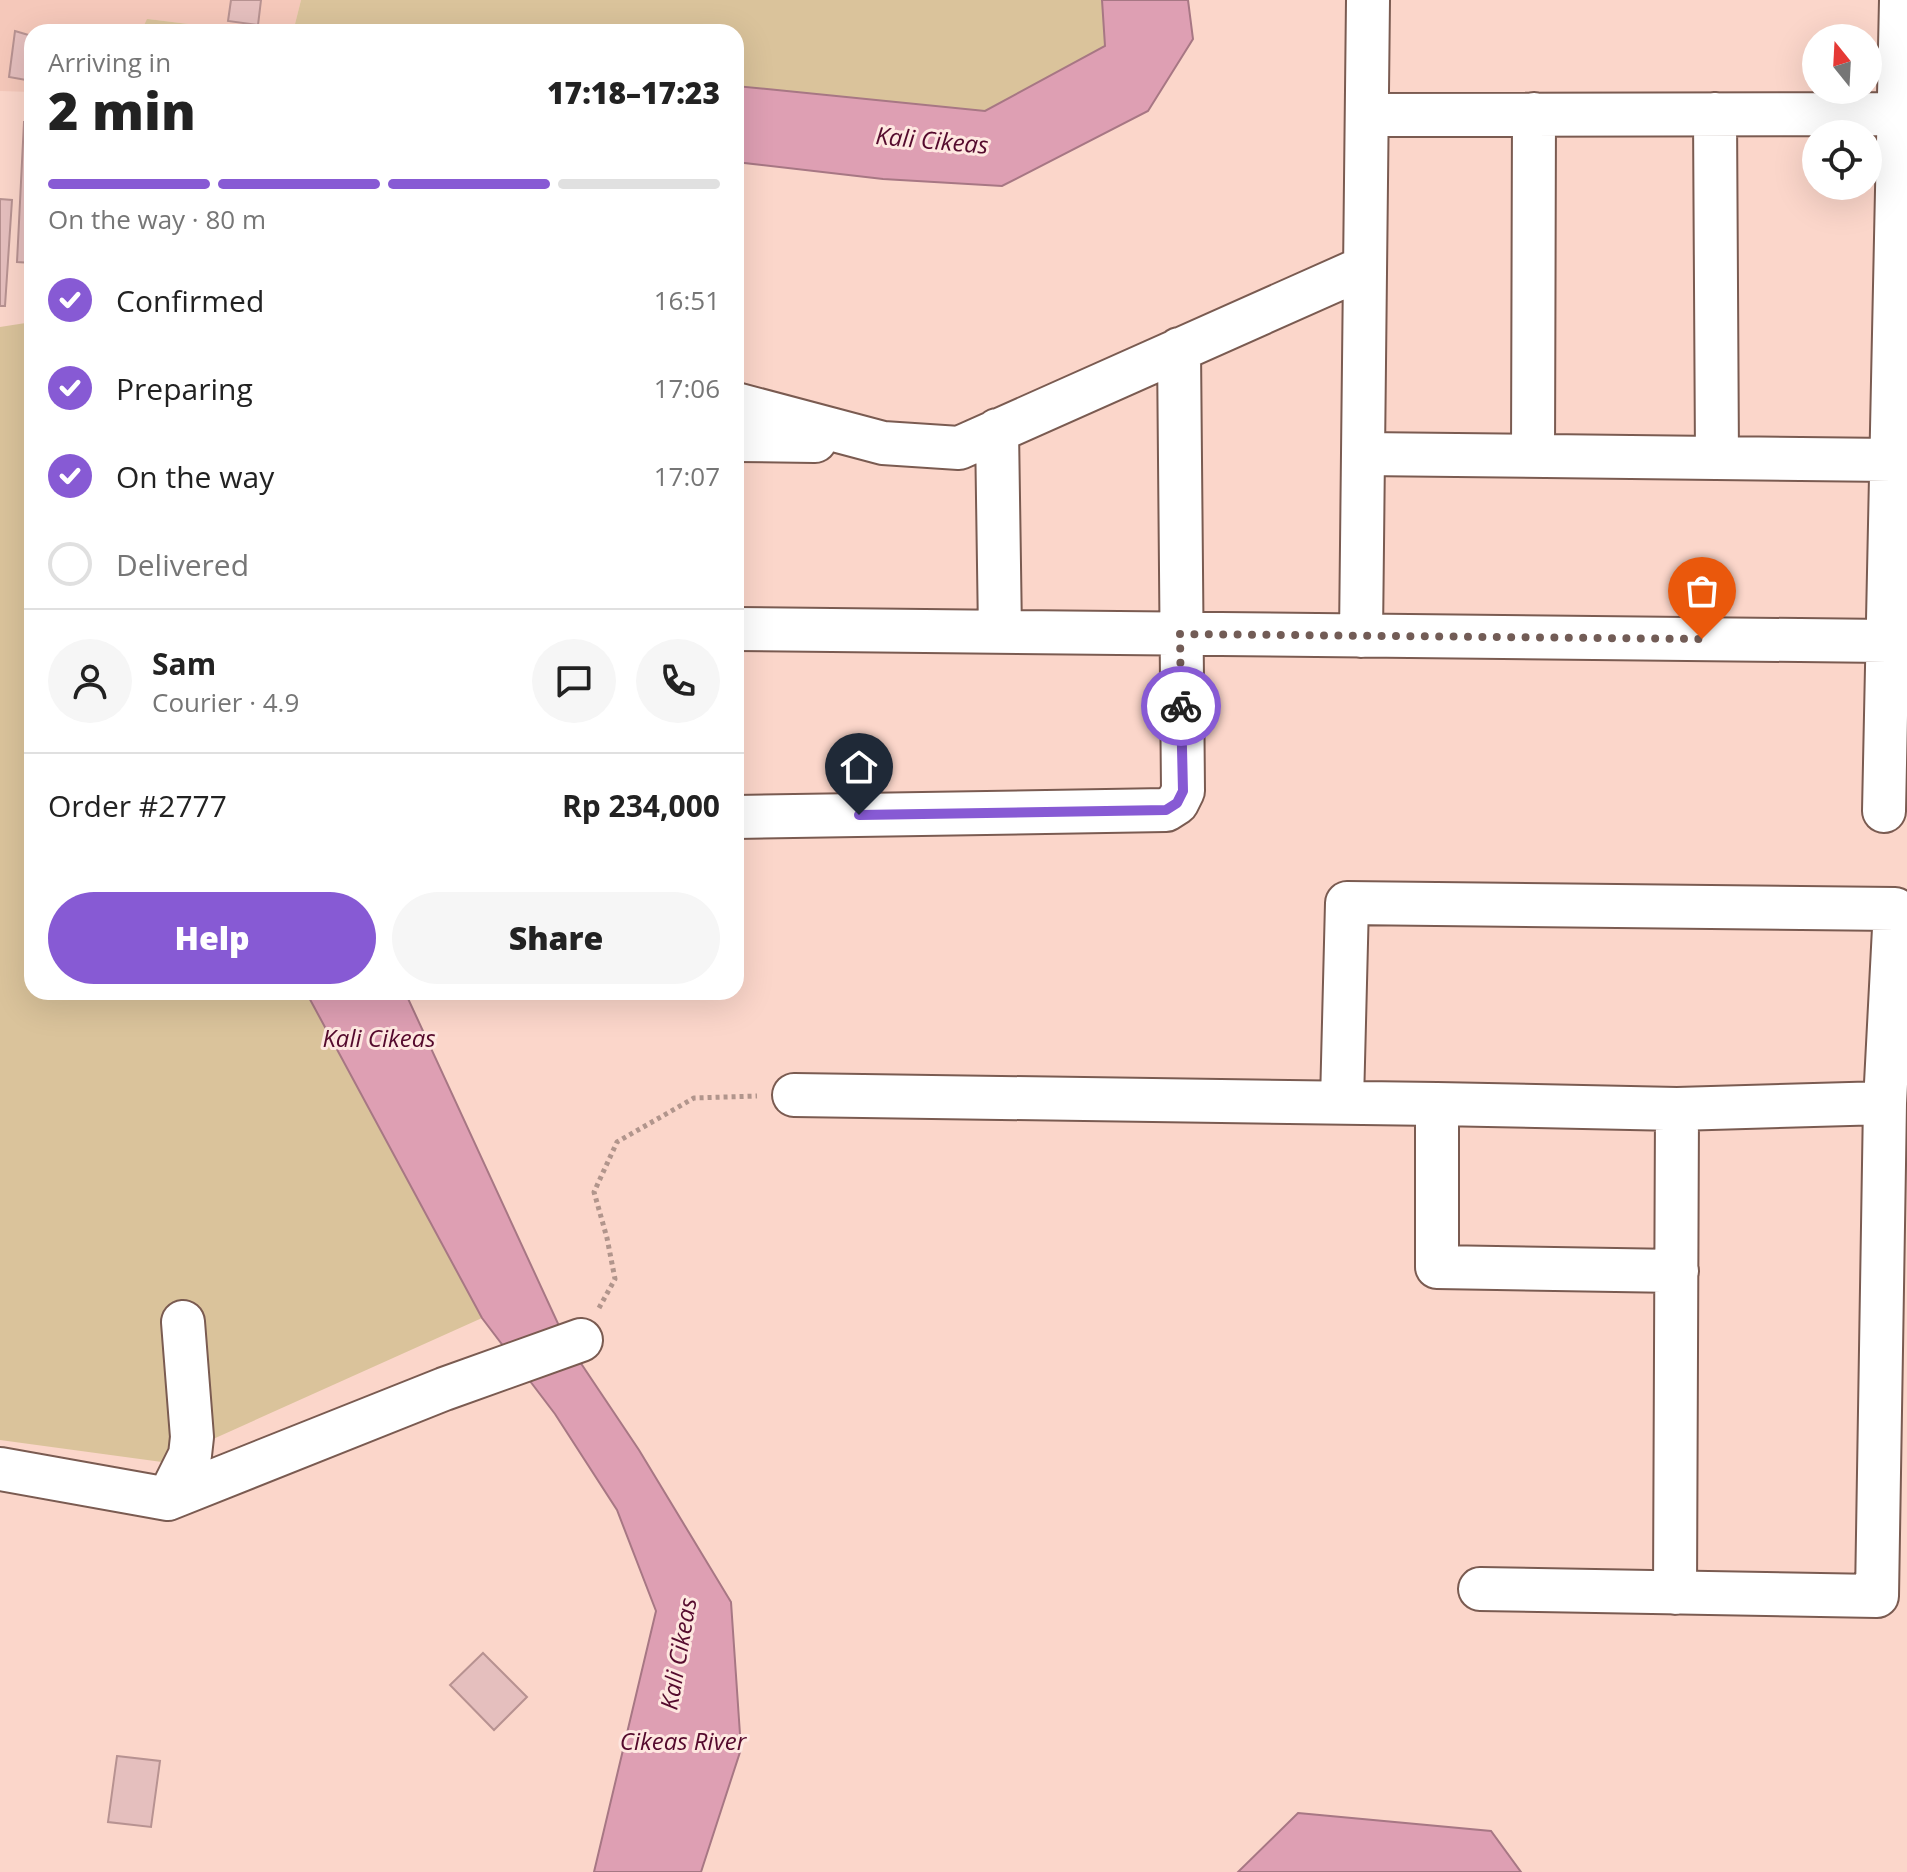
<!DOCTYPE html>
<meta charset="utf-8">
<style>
:root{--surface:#fff;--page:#f6f6f6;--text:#222;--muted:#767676;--line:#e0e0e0;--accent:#875ad4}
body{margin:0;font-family:"Open Sans",sans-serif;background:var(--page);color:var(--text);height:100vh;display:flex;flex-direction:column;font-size:30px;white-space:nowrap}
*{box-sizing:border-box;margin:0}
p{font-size:26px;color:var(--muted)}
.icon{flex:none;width:44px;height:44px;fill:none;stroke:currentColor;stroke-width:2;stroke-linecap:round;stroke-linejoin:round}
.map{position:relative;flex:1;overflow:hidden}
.drawer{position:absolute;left:24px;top:24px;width:720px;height:976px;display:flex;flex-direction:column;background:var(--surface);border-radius:24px;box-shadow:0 8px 32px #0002}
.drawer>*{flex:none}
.needle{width:52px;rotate:342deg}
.controls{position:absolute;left:1802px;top:24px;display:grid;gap:16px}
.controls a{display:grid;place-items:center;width:80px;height:80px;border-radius:50%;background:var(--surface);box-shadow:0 8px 32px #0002;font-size:40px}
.pin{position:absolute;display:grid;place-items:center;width:68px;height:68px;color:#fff;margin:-82px -34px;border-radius:50% 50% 50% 0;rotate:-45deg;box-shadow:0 0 8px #0007}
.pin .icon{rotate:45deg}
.courier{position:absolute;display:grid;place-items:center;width:80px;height:80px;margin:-40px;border:6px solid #875ad4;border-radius:50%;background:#fff;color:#222;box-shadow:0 2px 10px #0007}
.summary em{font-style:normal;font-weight:800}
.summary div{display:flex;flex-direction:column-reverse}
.summary{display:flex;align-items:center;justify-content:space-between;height:136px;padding:0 24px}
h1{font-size:52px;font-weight:800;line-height:60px}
.bar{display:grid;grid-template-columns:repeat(4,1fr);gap:12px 8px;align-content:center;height:96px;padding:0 24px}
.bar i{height:10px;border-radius:6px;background:var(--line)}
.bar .selected{background:var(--accent)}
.bar p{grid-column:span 4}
.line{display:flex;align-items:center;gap:20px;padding:0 24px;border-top:2px solid var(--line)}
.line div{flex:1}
.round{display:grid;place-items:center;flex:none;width:84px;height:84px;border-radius:42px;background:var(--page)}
ol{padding:0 24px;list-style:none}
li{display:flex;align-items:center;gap:24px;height:88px}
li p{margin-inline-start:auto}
li .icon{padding:8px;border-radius:50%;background:var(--accent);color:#fff;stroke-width:4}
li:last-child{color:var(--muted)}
li i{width:44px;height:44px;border:4px solid var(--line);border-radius:50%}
.primary-button{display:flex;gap:16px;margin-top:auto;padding:16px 24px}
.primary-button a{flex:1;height:92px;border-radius:48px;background:var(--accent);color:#fff;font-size:32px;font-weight:800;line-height:92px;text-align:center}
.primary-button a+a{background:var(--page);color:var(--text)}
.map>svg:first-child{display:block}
.built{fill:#f5c8ba}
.green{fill:#dac39b}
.water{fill:#de9fb3;stroke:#a77784;stroke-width:2}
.building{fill:#e5bfbe;stroke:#b79291;stroke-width:2}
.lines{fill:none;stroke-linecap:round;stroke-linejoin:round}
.street-casing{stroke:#7a5b51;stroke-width:46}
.path{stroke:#b1958c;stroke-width:5;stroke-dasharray:4 4;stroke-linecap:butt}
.street{stroke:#fff;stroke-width:42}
.done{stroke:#725c56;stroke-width:8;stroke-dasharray:0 14.4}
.route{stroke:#875ad4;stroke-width:10}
.labels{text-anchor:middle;stroke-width:6;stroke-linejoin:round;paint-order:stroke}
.water-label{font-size:24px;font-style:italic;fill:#550a2d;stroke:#fee7e0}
</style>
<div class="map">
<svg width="1907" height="1872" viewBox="0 0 1907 1872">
<rect width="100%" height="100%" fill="#fbd6ca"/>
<path class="built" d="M0 0H301L293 32H253L148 19 141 32H32V92L0 91Z"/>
<path class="green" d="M301 0H1102L1106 46 985 111 736 86V32H293Z
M147 19H148L253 32H141Z
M32 322V992H306L482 1318 162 1462 0 1440V327Z"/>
<path class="water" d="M1102 0H1188L1193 39 1148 111 1002 186 883 179 736 162V86L985 111 1105 46Z
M306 992H405L566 1341 639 1450 731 1602 741 1749 701 1872H594L656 1611 617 1510 555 1414 482 1318Z
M1298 1813 1491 1831 1521 1872H1238Z"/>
<path class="building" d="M231 0H261L258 25 228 21Z
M15 31 32 36V81L9 77Z
M24 122H32V263L17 262Z
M0 199 12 200 5 306H0Z
M483 1653 527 1697 494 1730 450 1685Z
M117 1756 160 1761 151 1827 108 1822Z"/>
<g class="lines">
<defs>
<path id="street" d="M1715 114 1717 458
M1367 115 1898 114
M736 404 883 443 959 448 1365 267
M997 430 1000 632
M736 440 815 441
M1363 454 1891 460
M1533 456 1534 114
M736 629 1887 641
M1361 636 1368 0
M1884 811 1901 0
M736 817 1166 810 1177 803 1183 791 1179 349
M794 1095 1437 1104
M1342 1102 1347 903 1895 909 1885 1103
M0 1469 168 1499 444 1389 581 1340
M168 1499 190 1455 192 1437 183 1322
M1480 1589 1877 1596 1885 1103 1677 1109 1437 1104V1267L1677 1271
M1675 1593 1677 1109"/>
</defs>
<use href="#street" class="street-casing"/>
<path class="path" d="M599 1308 615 1279 607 1238 594 1192 617 1142 694 1098 757 1096"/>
<use href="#street" class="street"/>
</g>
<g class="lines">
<path class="done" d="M1181 706 1180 634 1702 639"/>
<path class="route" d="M859 815 1166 810 1177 803 1183 791 1181 706"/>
</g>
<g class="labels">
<g class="water-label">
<text transform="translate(932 141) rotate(5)" y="8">Kali Cikeas</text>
<text x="379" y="1047">Kali Cikeas</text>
<text transform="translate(679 1654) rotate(-80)" y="8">Kali Cikeas</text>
<text x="683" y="1750">Cikeas River</text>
</g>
</g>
</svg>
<div class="controls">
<a><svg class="needle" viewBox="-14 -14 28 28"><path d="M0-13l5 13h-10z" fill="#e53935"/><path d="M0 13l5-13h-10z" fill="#767676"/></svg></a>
<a><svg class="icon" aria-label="locate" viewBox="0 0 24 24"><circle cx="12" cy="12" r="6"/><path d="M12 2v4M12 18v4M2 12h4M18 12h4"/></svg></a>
</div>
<div class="pin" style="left:1702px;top:639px;background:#ea580c"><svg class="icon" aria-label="bag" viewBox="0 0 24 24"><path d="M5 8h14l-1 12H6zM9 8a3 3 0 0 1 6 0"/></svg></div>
<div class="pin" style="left:859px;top:815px;background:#1f2937"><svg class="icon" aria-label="home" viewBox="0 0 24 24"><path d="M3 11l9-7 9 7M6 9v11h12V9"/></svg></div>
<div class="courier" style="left:1181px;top:706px"><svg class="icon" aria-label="bike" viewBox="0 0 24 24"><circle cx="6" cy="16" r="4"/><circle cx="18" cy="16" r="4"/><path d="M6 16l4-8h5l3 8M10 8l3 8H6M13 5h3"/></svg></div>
<section class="drawer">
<div class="summary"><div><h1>2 min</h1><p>Arriving in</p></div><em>17:18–17:23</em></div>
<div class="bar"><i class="selected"></i><i class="selected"></i><i class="selected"></i><i></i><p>On the way · 80 m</p></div>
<ol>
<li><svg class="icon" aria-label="check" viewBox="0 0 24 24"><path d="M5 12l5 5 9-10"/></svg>Confirmed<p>16:51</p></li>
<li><svg class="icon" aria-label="check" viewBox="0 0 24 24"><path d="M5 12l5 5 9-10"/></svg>Preparing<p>17:06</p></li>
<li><svg class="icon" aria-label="check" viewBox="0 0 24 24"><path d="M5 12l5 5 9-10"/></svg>On the way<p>17:07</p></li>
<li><i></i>Delivered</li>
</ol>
<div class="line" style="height:144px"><a class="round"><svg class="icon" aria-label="person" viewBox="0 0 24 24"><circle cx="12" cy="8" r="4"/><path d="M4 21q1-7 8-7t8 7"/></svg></a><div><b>Sam</b><p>Courier · 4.9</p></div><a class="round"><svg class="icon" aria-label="chat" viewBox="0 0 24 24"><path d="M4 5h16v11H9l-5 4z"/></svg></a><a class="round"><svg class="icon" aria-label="phone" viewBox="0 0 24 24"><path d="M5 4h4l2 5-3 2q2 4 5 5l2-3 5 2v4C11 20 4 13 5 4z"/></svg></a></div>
<div class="line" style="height:104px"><div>Order #2777</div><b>Rp 234,000</b></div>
<div class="primary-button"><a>Help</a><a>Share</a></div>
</section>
</div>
